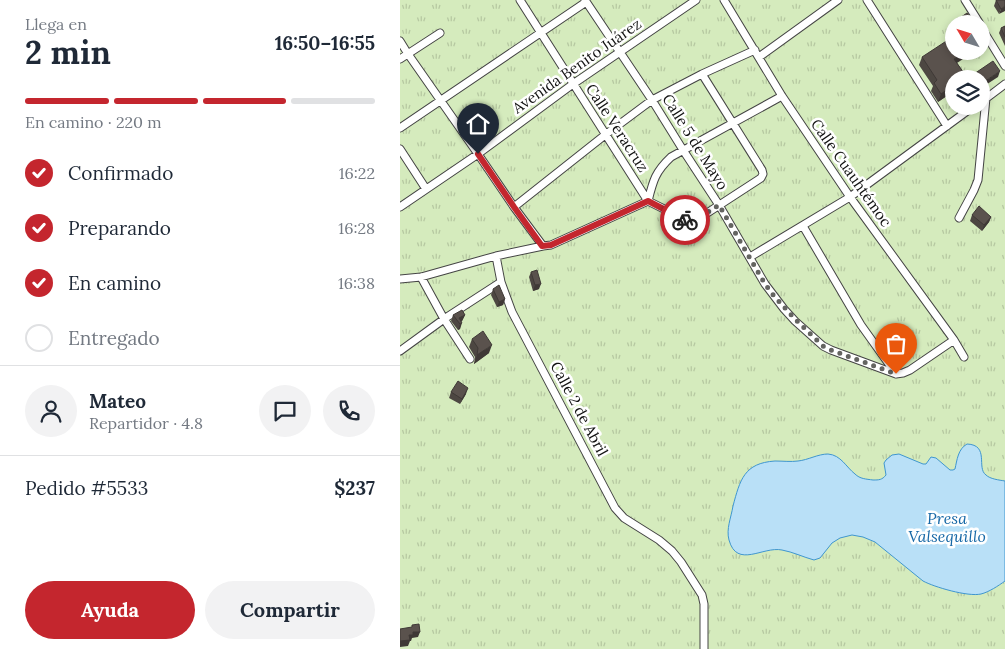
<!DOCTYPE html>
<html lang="es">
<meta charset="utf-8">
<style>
:root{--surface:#fff;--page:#f2f2f3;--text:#1f2937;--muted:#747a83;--line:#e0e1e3;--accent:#c4262e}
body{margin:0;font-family:Lora,serif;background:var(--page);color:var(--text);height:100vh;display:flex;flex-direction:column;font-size:19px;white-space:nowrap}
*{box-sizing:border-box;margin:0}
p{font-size:16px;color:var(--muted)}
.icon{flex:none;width:28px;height:28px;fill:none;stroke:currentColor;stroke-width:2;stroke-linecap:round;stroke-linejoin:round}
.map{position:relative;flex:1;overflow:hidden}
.details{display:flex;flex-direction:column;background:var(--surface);width:400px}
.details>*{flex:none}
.needle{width:32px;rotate:308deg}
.controls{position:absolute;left:545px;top:15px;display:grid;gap:10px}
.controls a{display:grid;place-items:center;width:45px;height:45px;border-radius:50%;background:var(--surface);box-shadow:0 2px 8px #0003;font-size:25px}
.pin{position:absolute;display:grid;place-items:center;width:42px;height:42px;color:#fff;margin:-51px -21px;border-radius:50% 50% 50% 0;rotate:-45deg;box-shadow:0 0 5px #0007}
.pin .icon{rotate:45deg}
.courier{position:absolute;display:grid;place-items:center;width:50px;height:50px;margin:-25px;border:4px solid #c4262e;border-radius:50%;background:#fff;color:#222;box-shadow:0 1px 6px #0007}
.summary em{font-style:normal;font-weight:700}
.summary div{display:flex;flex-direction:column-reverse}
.summary{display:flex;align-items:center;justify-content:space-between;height:85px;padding:0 25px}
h1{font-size:32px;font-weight:700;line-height:38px}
.bar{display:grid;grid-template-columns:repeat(4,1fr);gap:8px 5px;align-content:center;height:60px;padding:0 25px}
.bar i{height:6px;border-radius:4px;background:var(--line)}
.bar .on{background:var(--accent)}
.bar p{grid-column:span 4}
.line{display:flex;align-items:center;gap:12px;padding:0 25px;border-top:1px solid var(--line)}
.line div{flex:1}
.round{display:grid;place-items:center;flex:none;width:52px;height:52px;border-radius:26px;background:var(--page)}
ol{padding:0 25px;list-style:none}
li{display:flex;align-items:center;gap:15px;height:55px}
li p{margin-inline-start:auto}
li .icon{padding:5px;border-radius:50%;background:var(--accent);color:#fff;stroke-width:4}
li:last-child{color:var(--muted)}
li i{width:28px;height:28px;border:2px solid var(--line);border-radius:50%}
.cta{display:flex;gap:10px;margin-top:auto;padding:10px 25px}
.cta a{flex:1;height:58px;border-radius:30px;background:var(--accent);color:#fff;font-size:20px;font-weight:700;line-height:58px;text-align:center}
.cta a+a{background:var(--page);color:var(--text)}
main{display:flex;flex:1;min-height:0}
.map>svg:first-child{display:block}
.park{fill:url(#park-tufts);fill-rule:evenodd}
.water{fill:#b9e0f7;stroke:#3f96cf}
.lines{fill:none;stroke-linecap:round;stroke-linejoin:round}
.minor-casing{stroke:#444;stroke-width:9}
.minor{stroke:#fff;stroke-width:7}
.wall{fill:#4d4742}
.shaded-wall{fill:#3f3936}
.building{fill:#5a524d;stroke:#3f3936}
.done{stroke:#646461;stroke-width:5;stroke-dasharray:0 9}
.route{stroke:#c4262e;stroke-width:6}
.labels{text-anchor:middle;stroke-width:5;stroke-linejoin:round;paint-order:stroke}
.street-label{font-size:15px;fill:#111;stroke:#fff}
.water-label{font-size:16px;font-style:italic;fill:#1768a6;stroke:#fff}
</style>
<main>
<section class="details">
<div class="summary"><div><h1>2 min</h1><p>Llega en</p></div><em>16:50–16:55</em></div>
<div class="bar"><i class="on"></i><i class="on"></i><i class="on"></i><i></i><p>En camino · 220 m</p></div>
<ol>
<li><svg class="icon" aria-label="check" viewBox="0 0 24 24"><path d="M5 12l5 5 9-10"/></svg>Confirmado<p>16:22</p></li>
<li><svg class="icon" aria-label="check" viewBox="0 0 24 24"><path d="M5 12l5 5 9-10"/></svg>Preparando<p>16:28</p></li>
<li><svg class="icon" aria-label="check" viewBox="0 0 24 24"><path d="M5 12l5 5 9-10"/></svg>En camino<p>16:38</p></li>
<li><i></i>Entregado</li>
</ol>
<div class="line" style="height:90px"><a class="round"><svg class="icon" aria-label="person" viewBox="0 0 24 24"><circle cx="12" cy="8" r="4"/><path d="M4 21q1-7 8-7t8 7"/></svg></a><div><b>Mateo</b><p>Repartidor · 4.8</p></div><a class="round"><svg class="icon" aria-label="chat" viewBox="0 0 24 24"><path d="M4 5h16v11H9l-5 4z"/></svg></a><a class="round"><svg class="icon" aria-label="phone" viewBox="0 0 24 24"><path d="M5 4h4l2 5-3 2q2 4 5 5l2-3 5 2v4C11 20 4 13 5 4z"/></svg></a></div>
<div class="line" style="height:65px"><div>Pedido #5533</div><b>$237</b></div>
<div class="cta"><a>Ayuda</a><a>Compartir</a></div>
</section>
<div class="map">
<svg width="605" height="649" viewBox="0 0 605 649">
<defs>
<pattern id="park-tufts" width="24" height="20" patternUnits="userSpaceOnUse" patternTransform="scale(1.25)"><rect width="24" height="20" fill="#d5ebbd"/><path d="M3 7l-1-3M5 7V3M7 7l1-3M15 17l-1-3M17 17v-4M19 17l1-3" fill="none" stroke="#b6c8a1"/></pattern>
</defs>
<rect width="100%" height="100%" fill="#fffdf5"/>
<path class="park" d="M0 0H605V649H0ZM554 24H581V51H554ZM554 79H581V106H554Z"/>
<path class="water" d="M567 444C590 445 576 468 586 475 590 479 599 480 605 481V581C598 586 589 592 581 594 568 597 534 587 523 581L475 542 463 537 452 535 440 538 432 543 420 558 414 560C403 557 393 552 382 550 363 546 337 569 329 540 326 529 331 518 333 506 340 480 344 463 375 461 383 461 391 462 398 461 408 460 418 454 428 454 441 455 446 467 455 474 460 479 466 479 473 480 479 480 482 480 486 475L484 463 486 460 492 455 499 454 523 464H526L531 457 536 458 550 470H553L555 469C557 460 558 449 567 444Z"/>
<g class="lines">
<defs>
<path id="minor" d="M120 0 248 201 286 220 294 221 298 219 361 178 363 174 362 170 302 74
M185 0 252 100 283 150 319 205 365 284 384 309 395 321 423 346 431 350 496 374 503 373 510 370 554 340
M324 0 382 96 450 197 554 340 564 357
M467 0 547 126
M565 0 580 24
M581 27 605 66
M0 41 8 54 78 154 114 207 143 246
M359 57 438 0
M0 59 40 33
M584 100 605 84
M0 128 186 2
M0 149 26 189
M248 201C253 181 255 172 271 157L382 96
M0 207 78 154 173 84 296 0
M114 207 205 135 252 100 302 74 355 50
M559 218 574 190 578 180 586 98
M403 226 461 325 496 374
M96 256 101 282 112 312 215 508 224 518 259 540 272 551 281 562 302 595 304 604V649
M350 257 450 197 574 106
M21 277 44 319 70 359
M0 279 21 277 96 256 143 246 151 245 248 201
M0 351 44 319 101 282"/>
</defs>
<use href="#minor" class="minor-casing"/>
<use href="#minor" class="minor"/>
</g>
<path class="wall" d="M596 0H605L599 14 594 6Z
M554 24V33L552 30Z
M605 26V46L599 33 601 28Z
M522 57 557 63 566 76 565 79H554V91L538 102 531 91 533 86 519 65Z
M572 215 591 217 589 222 582 231 570 221Z
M131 272 139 289 133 291 129 277Z
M93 289 105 299 103 305 97 307 91 295Z
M53 315H65L62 321 61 322 60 329 58 330 51 321Z
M72 339 89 353 74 364 75 357 69 347Z
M51 392 66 394 60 404 49 398Z"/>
<path class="shaded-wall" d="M605 6V11L599 14 601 9Z
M585 39 582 47H581V41Z
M566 51H575L551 67 554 59Z
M600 71 598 77 581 88V84Z
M554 85V91L538 102 541 94Z
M591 217 589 222 582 231 584 225Z
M141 284 139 289 133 291 135 285Z
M105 299 103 305 97 307 99 302Z
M65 315 62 321 59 323V318Z
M62 323 60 329 58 330 60 324Z
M92 345 89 353 74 364 77 355Z
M68 388 66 394 60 404 62 399Z
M13 632H20L18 637 12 638 11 641H10L8 646 0 647V641Z"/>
<path class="building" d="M596 0H605V6L601 9Z
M567 13 575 24H556L554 22Z
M605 26V37L601 28Z
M581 33 585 39 581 41Z
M554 36V51H566L554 59 566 76 563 79H554V85L541 94 534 83 537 80 522 57Z
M593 61 600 71 581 84V79H573L571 76Z
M579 206 591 217 584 225 572 215Z
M137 270 141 284 135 285 131 272Z
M99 285 105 299 99 302 93 289Z
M62 310 65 315 59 318 62 323 60 324 53 315Z
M83 331 92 345 77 355 78 348 72 339Z
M58 381 68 388 62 399 51 392Z
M19 624 20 632H13V635H9L10 640 0 641V629L12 627V625Z"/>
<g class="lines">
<path class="done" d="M285 220 290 222 294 221 319 205 365 284 374 296 396 320 423 346 431 350 496 374"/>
<path class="route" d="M78 154 114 207 142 246 151 245 248 201 285 220"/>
</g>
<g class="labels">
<g class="street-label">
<text transform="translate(177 66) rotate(-35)" y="5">Avenida Benito Juárez</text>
<text transform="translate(217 128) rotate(57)" y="5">Calle Veracruz</text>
<text transform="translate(295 142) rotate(58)" y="5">Calle 5 de Mayo</text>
<text transform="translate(451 173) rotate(55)" y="5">Calle Cuauhtémoc</text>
<text transform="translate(179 409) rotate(62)" y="5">Calle 2 de Abril</text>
</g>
<g class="water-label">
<text x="547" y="524">Presa<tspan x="547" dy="18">Valsequillo</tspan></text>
</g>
</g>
</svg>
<div class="controls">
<a><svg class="needle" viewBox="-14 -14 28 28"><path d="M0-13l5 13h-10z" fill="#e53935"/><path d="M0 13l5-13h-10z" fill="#747a83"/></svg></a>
<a><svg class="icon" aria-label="layers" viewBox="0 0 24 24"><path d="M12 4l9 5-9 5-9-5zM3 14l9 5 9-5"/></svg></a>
</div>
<div class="pin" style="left:496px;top:374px;background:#ea580c"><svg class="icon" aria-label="bag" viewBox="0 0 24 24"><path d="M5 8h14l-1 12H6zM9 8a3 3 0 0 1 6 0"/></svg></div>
<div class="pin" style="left:78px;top:154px;background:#1f2937"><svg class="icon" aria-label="home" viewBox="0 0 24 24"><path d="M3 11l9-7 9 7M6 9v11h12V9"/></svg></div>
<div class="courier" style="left:285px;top:220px"><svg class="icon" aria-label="bike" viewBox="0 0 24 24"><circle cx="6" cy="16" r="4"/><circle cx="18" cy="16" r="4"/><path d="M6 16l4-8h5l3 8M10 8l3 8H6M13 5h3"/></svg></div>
</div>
</main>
